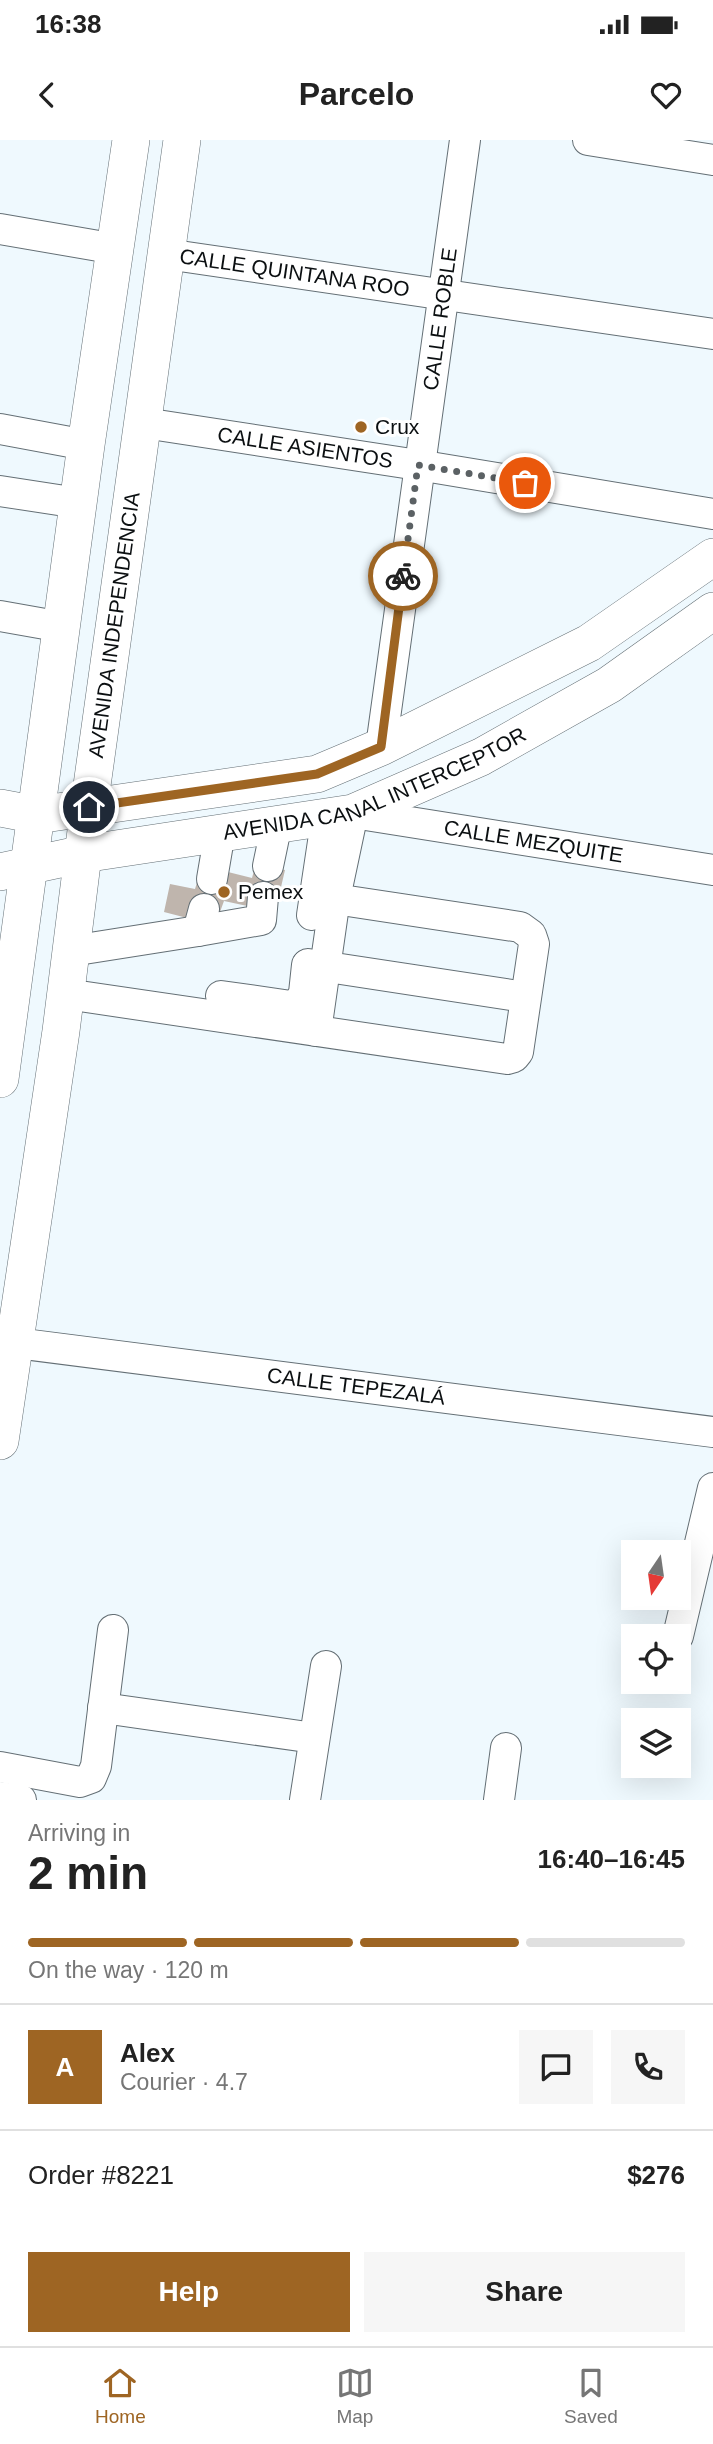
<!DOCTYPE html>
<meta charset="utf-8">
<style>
:root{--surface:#fff;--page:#f6f6f6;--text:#222;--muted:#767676;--line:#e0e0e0;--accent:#9e6523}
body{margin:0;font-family:Arial,sans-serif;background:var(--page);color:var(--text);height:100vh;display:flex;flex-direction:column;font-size:26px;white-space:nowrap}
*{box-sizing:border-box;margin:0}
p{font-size:23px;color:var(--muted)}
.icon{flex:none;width:38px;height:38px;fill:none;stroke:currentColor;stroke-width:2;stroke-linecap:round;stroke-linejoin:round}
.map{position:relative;height:1660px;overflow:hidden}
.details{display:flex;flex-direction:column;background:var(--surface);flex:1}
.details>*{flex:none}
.needle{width:46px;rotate:193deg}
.fabs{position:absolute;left:621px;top:1400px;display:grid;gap:14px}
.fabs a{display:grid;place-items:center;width:70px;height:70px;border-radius:0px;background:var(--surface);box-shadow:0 7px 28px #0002;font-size:35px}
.pin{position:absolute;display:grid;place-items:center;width:60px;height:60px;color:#fff;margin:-30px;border:4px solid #fff;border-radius:50%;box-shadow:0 2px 7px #0007}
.courier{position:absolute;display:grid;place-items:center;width:70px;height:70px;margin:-35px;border:5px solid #9e6523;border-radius:50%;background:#fff;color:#222;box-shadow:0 2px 9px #0007}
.overview em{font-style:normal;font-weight:600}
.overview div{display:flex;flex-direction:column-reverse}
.overview{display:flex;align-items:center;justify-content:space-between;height:119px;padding:0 28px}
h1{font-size:46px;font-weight:600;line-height:52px}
.bar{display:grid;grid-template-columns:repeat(4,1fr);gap:10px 7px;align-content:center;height:84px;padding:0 28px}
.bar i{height:9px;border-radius:5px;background:var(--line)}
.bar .current{background:var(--accent)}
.bar p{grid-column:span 4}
.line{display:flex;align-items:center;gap:18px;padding:0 28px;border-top:2px solid var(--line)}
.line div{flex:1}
.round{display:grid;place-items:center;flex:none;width:74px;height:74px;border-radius:0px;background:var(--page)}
.button{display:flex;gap:14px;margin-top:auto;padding:14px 28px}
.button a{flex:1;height:80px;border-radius:0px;background:var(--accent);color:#fff;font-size:28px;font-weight:600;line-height:80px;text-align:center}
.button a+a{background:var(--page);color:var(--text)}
.status{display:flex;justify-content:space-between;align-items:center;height:49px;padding:0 35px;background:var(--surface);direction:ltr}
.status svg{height:19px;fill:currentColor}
header{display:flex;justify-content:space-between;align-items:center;height:91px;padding:0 28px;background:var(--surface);font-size:32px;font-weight:600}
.menu{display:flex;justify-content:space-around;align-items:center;height:98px;border-top:2px solid var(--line);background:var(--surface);font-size:19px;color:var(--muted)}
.menu a{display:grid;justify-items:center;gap:4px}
.menu .current{color:var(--accent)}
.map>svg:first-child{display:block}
.building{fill:#bfb5ad}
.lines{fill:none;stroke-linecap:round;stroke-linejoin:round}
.minor-casing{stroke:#646f75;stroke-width:32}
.major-casing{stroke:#646f75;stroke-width:38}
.minor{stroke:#fff;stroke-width:30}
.major{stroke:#fff;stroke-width:37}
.done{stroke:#5b6164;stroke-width:7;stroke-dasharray:0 12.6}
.route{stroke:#9e6523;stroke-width:9}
.poi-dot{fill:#9e6523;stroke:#fff;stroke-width:2.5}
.labels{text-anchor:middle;stroke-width:6;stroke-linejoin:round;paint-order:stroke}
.street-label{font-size:21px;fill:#0b0f11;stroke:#fff}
.poi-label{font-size:21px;fill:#0b0f11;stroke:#fff;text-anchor:start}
</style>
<div class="status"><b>16:38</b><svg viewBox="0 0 49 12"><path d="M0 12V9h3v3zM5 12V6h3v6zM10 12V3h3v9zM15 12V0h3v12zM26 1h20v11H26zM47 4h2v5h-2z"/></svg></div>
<header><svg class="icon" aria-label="back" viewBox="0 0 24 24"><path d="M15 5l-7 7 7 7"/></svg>Parcelo<svg class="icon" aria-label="heart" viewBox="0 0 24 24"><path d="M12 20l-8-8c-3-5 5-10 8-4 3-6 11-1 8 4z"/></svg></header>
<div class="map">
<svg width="713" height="1660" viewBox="0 0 713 1660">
<rect width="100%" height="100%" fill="#eff9fe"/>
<path class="building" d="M256 723 285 730 278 760 252 767 224 761 220 772 194 767 191 779 164 772 170 744 195 749 199 736 226 742 228 732 252 738Z"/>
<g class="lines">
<defs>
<g id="minor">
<path d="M588 0 713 20"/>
<path d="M0 89 116 109"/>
<path id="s1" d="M166 114 713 194"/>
<path id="s2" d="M144 283 418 325 713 374"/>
<path d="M0 289 86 305"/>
<path d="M0 351 78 363"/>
<path d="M0 476 62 487"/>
<path id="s3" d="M381 607 465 0"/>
<path d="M268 726 277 683"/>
<path d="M212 739 220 692"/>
<path d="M204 769 198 791 261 780 263 757"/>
<path d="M312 775 327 675"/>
<path d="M71 811 198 791"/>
<path d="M308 824 525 857"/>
<path d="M66 854 507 919 514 917 518 912 534 804 531 795 520 787 315 756"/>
<path d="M221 856 291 866 299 863 304 853 307 825"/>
<path id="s4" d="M316 891 335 758 353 673 713 730"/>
<path id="s5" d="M0 1201 713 1292"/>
<path d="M678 1496 713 1348"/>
<path d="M103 1568 314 1598"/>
<path d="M0 1627 80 1642 91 1638 96 1626 113 1490"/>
<path d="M0 1657 21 1660"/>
<path d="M305 1660 326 1526"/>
<path d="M499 1660 506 1608"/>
</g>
<g id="major">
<path d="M0 668 37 675 317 634 381 607 589 503 713 417"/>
<path id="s6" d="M0 732 83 714 353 673 481 617 609 545 713 471"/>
<path d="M0 939 86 305 131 0"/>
<path id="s7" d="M0 1301 61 891 89 667 182 0"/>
</g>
</defs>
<use href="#minor" class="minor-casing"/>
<use href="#major" class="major-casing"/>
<use href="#minor" class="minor"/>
<use href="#major" class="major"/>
</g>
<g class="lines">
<path class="done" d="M403 436 418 325 525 343"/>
<path class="route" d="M89 667 317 634 381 607 403 436"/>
</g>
<g class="poi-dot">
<circle cx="361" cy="287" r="7"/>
<circle cx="224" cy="752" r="7"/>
</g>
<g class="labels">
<g class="street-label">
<text dy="7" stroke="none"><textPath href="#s1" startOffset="130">CALLE QUINTANA ROO</textPath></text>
<text dy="7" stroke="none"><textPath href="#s3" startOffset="432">CALLE ROBLE</textPath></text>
<text dy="7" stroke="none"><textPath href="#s2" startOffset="163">CALLE ASIENTOS</textPath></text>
<text dy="7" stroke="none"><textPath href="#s7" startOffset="824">AVENIDA INDEPENDENCIA</textPath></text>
<text dy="7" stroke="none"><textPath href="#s6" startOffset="387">AVENIDA CANAL INTERCEPTOR</textPath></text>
<text dy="7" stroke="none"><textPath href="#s4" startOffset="404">CALLE MEZQUITE</textPath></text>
<text dy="7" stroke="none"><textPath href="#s5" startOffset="359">CALLE TEPEZALÁ</textPath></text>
</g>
<g class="poi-label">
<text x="375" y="294">Crux</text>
<text x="238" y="759">Pemex</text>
</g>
</g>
</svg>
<div class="fabs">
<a><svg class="needle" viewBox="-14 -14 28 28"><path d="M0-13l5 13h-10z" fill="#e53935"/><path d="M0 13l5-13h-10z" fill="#767676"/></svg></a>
<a><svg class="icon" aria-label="locate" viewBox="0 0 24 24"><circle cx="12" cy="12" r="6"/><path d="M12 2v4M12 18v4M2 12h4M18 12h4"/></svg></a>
<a><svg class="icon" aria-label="layers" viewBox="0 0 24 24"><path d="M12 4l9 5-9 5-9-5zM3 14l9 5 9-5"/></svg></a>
</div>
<div class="pin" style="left:525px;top:343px;background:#ea580c"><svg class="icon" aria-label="bag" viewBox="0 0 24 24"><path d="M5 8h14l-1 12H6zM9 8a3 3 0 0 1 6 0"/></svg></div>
<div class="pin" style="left:89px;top:667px;background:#1f2937"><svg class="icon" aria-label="home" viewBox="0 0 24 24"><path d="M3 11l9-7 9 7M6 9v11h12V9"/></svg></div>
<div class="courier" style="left:403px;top:436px"><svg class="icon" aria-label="bike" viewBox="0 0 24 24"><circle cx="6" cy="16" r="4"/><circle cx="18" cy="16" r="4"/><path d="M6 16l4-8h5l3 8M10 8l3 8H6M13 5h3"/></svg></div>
</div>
<section class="details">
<div class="overview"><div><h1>2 min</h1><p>Arriving in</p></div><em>16:40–16:45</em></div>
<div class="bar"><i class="current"></i><i class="current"></i><i class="current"></i><i></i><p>On the way · 120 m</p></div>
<div class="line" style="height:126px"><b class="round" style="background:var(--accent);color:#fff">A</b><div><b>Alex</b><p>Courier · 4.7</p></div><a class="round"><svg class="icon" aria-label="chat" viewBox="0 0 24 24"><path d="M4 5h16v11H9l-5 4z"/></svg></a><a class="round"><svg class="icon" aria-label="phone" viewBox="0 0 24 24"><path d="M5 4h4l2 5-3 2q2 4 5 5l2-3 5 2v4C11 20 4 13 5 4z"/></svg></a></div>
<div class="line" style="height:91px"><div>Order #8221</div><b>$276</b></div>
<div class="button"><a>Help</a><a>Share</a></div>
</section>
<nav class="menu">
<a class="current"><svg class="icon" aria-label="home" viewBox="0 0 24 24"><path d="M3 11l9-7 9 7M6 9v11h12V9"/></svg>Home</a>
<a><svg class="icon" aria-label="map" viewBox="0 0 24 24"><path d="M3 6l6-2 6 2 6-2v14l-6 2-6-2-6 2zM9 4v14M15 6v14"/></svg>Map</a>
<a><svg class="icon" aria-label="saved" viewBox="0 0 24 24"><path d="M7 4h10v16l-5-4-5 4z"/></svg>Saved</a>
</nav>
